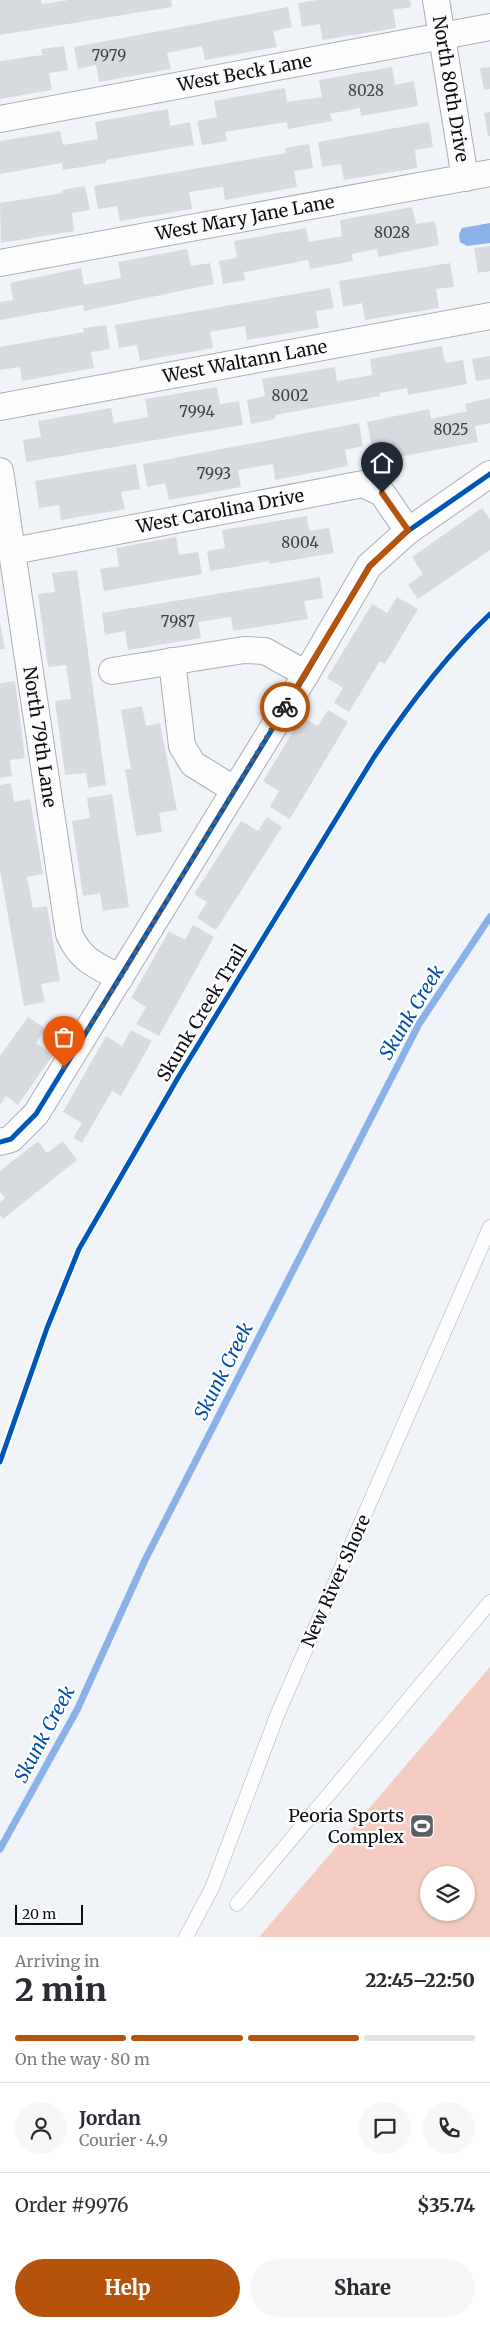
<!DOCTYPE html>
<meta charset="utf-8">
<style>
:root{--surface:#fff;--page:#f7f7f7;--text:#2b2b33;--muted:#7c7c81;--line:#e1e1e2;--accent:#b45309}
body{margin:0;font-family:Merriweather,serif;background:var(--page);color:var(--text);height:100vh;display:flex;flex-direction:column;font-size:19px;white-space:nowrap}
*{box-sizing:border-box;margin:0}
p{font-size:16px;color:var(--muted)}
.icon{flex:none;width:28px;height:28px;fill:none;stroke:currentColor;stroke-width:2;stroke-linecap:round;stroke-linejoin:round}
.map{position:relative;height:1937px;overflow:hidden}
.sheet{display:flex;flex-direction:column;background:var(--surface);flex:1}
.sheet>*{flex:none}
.fabs{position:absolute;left:420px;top:1866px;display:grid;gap:10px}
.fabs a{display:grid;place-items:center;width:55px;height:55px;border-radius:50%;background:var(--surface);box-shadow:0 1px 4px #0004;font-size:25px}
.scale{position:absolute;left:15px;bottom:12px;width:68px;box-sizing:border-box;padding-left:5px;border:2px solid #0b0f14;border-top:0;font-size:14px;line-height:18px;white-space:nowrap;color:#0b0f14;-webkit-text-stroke:4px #fff;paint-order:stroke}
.pin{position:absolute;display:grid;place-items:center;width:42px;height:42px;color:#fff;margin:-51px -21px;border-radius:50% 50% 50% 0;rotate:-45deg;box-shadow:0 0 5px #0007}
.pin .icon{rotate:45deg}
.courier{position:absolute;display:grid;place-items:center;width:50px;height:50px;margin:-25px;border:4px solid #b45309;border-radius:50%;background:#fff;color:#222;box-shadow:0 1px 6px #0007}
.summary em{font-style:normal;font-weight:800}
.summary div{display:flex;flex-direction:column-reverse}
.summary{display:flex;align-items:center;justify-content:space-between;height:85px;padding:0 15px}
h1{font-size:32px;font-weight:800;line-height:38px}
.bar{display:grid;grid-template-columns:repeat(4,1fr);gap:8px 5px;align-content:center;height:60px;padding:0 15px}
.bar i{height:6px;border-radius:4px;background:var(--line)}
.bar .active{background:var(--accent)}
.bar p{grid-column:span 4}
.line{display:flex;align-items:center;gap:12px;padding:0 15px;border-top:1px solid var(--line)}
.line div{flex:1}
.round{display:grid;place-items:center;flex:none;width:52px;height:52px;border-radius:26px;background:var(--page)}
.action{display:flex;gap:10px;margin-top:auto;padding:10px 15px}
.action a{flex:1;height:58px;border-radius:30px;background:var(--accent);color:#fff;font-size:20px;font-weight:800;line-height:58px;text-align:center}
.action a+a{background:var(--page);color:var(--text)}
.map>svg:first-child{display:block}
.green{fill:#f6ccc2;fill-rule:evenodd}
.water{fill:#8ab2e8}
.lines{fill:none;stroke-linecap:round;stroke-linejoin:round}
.stream{stroke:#8ab2e8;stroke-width:7}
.building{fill:#d7dbdf}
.service-casing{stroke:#abafb3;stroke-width:15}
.minor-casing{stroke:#abafb3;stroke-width:28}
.service{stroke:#fdfdfe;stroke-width:14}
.minor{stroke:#fdfdfe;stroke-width:26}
.cycleway-casing{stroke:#fff;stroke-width:8}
.cycleway{stroke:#0057b8;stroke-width:5}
.done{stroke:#5b5f64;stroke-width:5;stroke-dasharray:0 9}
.route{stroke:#b45309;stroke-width:6}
.labels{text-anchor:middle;stroke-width:4.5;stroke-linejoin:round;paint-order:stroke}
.number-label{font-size:15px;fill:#3f4348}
.street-label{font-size:18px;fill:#0b0f14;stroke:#fff}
.poi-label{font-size:18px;fill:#0b0f14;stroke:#fff;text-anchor:end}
.water-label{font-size:19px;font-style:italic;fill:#004fa8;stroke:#fff}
</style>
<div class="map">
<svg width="490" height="1937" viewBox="0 0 490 1937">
<rect width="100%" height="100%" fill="#f0f4f8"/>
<path class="green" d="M490 1667V1937H259ZM429 1875H466V1912H429Z"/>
<path class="water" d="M490 223V243L467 246 460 242 459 234 462 228Z"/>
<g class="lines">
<path class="stream" d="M0 1849 77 1710 145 1560 419 1024 490 917"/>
</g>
<path class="building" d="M0 0H41L42 4 69 0H171L172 7 0 35Z
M318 0H410L411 7 393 10 396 28 322 40 320 24 302 27 298 3Z
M288 7 292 27 273 31 277 47 205 60 202 46 167 53 171 69 99 82 96 65 78 69 74 47Z
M64 46 68 70 49 73 52 90 0 99V61L42 55 41 49Z
M392 67 395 85 414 81 418 106 361 116 360 108 330 114 332 121 288 129 287 122 225 132 227 141 202 145 197 121 217 117 214 101 285 88 287 102 322 97 319 80Z
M490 67V89L484 90 480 68Z
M168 109 170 126 190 122 194 145 106 160V163L63 170 62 163 0 174V141L60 131 63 145 98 139 95 122Z
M490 112V136H488L484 113Z
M429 122 433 147 415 150 417 168 344 180 341 164 322 167 318 142Z
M309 144 313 168 294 171 297 187 225 200 223 187 189 192 192 209 120 221 117 206 98 209 94 186 286 153 285 148Z
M85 186 90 210 72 213 74 231 1 243 0 203 63 193 62 190Z
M412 207 416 224 435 221 439 245 379 257 377 249 352 254 353 261 310 269 308 260 244 272 245 280 223 284 219 261 237 258 234 241 306 228 309 242 342 236 340 220Z
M490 246V271L478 273 474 248Z
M187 249 191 266 210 263 214 284 84 311 83 305 0 320V302L13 300 10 283 81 268 84 285 121 278 118 262Z
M450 263 454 287 436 289 439 308 365 320 362 303 343 307 339 281Z
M330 288 334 308 316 311 319 328 247 340 245 326 210 332 213 348 140 361 137 345 119 348 115 325Z
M106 325 110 349 91 352 94 368 22 381 20 367 0 370V347L84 332 83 328Z
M442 346 445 363 463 360 467 384 408 395 407 388 380 393V396L275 415V419L251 424 247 400 265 396 262 379 335 367 337 381 372 375 370 359Z
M490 356V379L476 381 472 359Z
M217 387 220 404 239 401 243 425 26 462 23 440 41 437 38 421 111 408 114 423 148 417 145 399Z
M490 398V423L475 426 478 442 393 458 390 442 372 446 367 422 429 409 431 419 467 411 465 404Z
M359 423 363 446 345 450 348 466 275 480 273 464 238 470 241 487 169 500 165 483 147 487 143 464Z
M136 464 140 489 121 492 125 509 61 520 59 505 39 508 35 481Z
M482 508 490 519V550L418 599 408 585 423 574 412 557Z
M307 516 309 531 329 528 334 553 269 564V561L210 571 207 551 225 548 222 530Z
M176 537 179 555 198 552 202 574 104 591 100 569 119 566 116 548Z
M77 570 106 785 88 788 86 773 65 775 55 701 71 699 66 665 48 667 38 594 55 592 52 573Z
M320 577 323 598 304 601 308 619 233 631 231 617 198 622 201 638 128 650 125 631 105 635 102 613Z
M397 597 418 609 385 664 380 661 349 712 334 703 343 688 327 678 372 604 387 613Z
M0 622 5 649H0Z
M15 681 25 758 10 760 12 776 0 778V683Z
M142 706 146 726 160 723 177 810 159 813 162 832 136 836 125 769H131L121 710Z
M328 710 348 722 290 819 270 807 279 791 263 781 302 717 318 726Z
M11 783 14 802 30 799 43 874 27 877 33 908 47 906 60 981 41 984 45 1002 24 1006 0 870V785Z
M112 794 129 907 103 911 100 893 83 896 72 821 90 818 87 798Z
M267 817 282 827 216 930 197 918 207 902 194 894 241 821 258 831Z
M193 925 214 937 159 1036 136 1024 146 1007 131 998 169 931 185 940Z
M28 1017 46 1029 36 1043 53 1055 18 1105 6 1096 0 1105V1056Z
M131 1030 152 1041 121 1096 112 1091 82 1143 73 1138 82 1123 63 1112 106 1036 122 1046Z
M38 1141 47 1153 63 1141 77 1160 3 1219 0 1215V1202L5 1198 0 1192V1171Z"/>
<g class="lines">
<defs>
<path id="service" d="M237 1904 490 1602
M186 1937 212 1888 278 1713 490 1227"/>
<g id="minor">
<path id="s1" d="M436 0 465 178"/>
<path id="s2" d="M0 119 490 27"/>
<path id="s3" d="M0 263 490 173"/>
<path id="s4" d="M0 407 490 316"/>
<path id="s5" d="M0 471 69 934C81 961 96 965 120 978"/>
<path id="s6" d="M13 551 363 484 382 493 408 531"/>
<path d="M172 661 182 746 193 764 235 790"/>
<path d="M112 671 244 650 265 651 306 674"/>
<path d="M0 1142 11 1139 36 1114 306 674 369 566 408 531 490 474"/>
</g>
</defs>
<use href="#service" class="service-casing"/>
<use href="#minor" class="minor-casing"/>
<use href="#service" class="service"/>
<use href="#minor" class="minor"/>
<defs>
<path id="cycleway" d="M0 1142 11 1139 36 1114 306 674 369 566 408 531 490 474
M0 1462 47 1328 79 1249 179 1076 374 757C408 706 445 656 490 614"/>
</defs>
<use href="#cycleway" class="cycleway-casing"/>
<use href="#cycleway" class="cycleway"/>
</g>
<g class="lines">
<path class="done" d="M64 1067 120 978 285 707"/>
<path class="route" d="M285 707 370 566 408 530 382 493"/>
</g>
<defs>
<symbol id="stadium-square" viewBox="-11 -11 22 22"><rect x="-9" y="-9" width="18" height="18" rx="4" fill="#5b5f64" stroke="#fff"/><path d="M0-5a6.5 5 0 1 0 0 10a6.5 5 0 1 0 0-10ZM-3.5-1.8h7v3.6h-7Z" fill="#fff"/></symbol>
</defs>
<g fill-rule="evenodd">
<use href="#stadium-square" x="408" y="1812" width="28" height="28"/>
</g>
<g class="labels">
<g class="number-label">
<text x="109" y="61">7979</text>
<text x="366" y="96">8028</text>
<text x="392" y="238">8028</text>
<text x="290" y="401">8002</text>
<text x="197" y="417">7994</text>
<text x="451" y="435">8025</text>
<text x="214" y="479">7993</text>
<text x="300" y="548">8004</text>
<text x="178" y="627">7987</text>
</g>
<g class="street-label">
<text dy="6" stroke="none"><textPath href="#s2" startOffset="249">West Beck Lane</textPath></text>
<text dy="6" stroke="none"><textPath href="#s1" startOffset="90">North 80th Drive</textPath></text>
<text dy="6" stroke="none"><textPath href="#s3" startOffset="249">West Mary Jane Lane</textPath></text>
<text dy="6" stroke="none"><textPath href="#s4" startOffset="249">West Waltann Lane</textPath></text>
<text dy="6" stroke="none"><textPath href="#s6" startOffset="211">West Carolina Drive</textPath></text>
<text dy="6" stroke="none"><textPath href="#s5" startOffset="269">North 79th Lane</textPath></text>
<text transform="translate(202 1013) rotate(-59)" y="6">Skunk Creek Trail</text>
<text transform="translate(336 1581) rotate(-66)" y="6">New River Shore</text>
</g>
<g class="poi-label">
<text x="404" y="1822">Peoria Sports<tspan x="404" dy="21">Complex</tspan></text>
</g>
<g class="water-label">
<text transform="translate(411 1012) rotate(-59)" y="7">Skunk Creek</text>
<text transform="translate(223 1371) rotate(-63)" y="7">Skunk Creek</text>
<text transform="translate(44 1734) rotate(-62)" y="7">Skunk Creek</text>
</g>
</g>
</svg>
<div class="fabs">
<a><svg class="icon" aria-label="layers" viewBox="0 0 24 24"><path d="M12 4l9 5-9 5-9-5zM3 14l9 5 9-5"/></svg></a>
</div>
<div class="scale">20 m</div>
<div class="pin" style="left:64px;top:1067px;background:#ea580c"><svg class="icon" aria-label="bag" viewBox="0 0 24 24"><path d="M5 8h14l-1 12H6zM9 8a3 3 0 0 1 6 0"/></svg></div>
<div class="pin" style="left:382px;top:493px;background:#1f2937"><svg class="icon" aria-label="home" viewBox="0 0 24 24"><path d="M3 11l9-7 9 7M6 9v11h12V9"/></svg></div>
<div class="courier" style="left:285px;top:707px"><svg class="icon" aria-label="bike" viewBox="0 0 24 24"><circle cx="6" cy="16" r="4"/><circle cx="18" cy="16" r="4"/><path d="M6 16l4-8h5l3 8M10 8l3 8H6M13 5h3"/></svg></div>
</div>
<section class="sheet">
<div class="summary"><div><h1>2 min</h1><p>Arriving in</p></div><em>22:45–22:50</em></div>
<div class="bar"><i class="active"></i><i class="active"></i><i class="active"></i><i></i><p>On the way · 80 m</p></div>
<div class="line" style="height:90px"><a class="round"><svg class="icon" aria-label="person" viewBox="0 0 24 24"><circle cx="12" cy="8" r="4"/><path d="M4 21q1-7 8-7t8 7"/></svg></a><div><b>Jordan</b><p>Courier · 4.9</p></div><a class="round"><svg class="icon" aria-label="chat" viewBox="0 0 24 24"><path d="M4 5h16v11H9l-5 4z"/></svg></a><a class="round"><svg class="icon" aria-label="phone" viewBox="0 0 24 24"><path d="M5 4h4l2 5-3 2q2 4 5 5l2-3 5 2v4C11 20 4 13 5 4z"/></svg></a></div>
<div class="line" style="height:65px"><div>Order #9976</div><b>$35.74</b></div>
<div class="action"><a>Help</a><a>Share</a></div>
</section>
